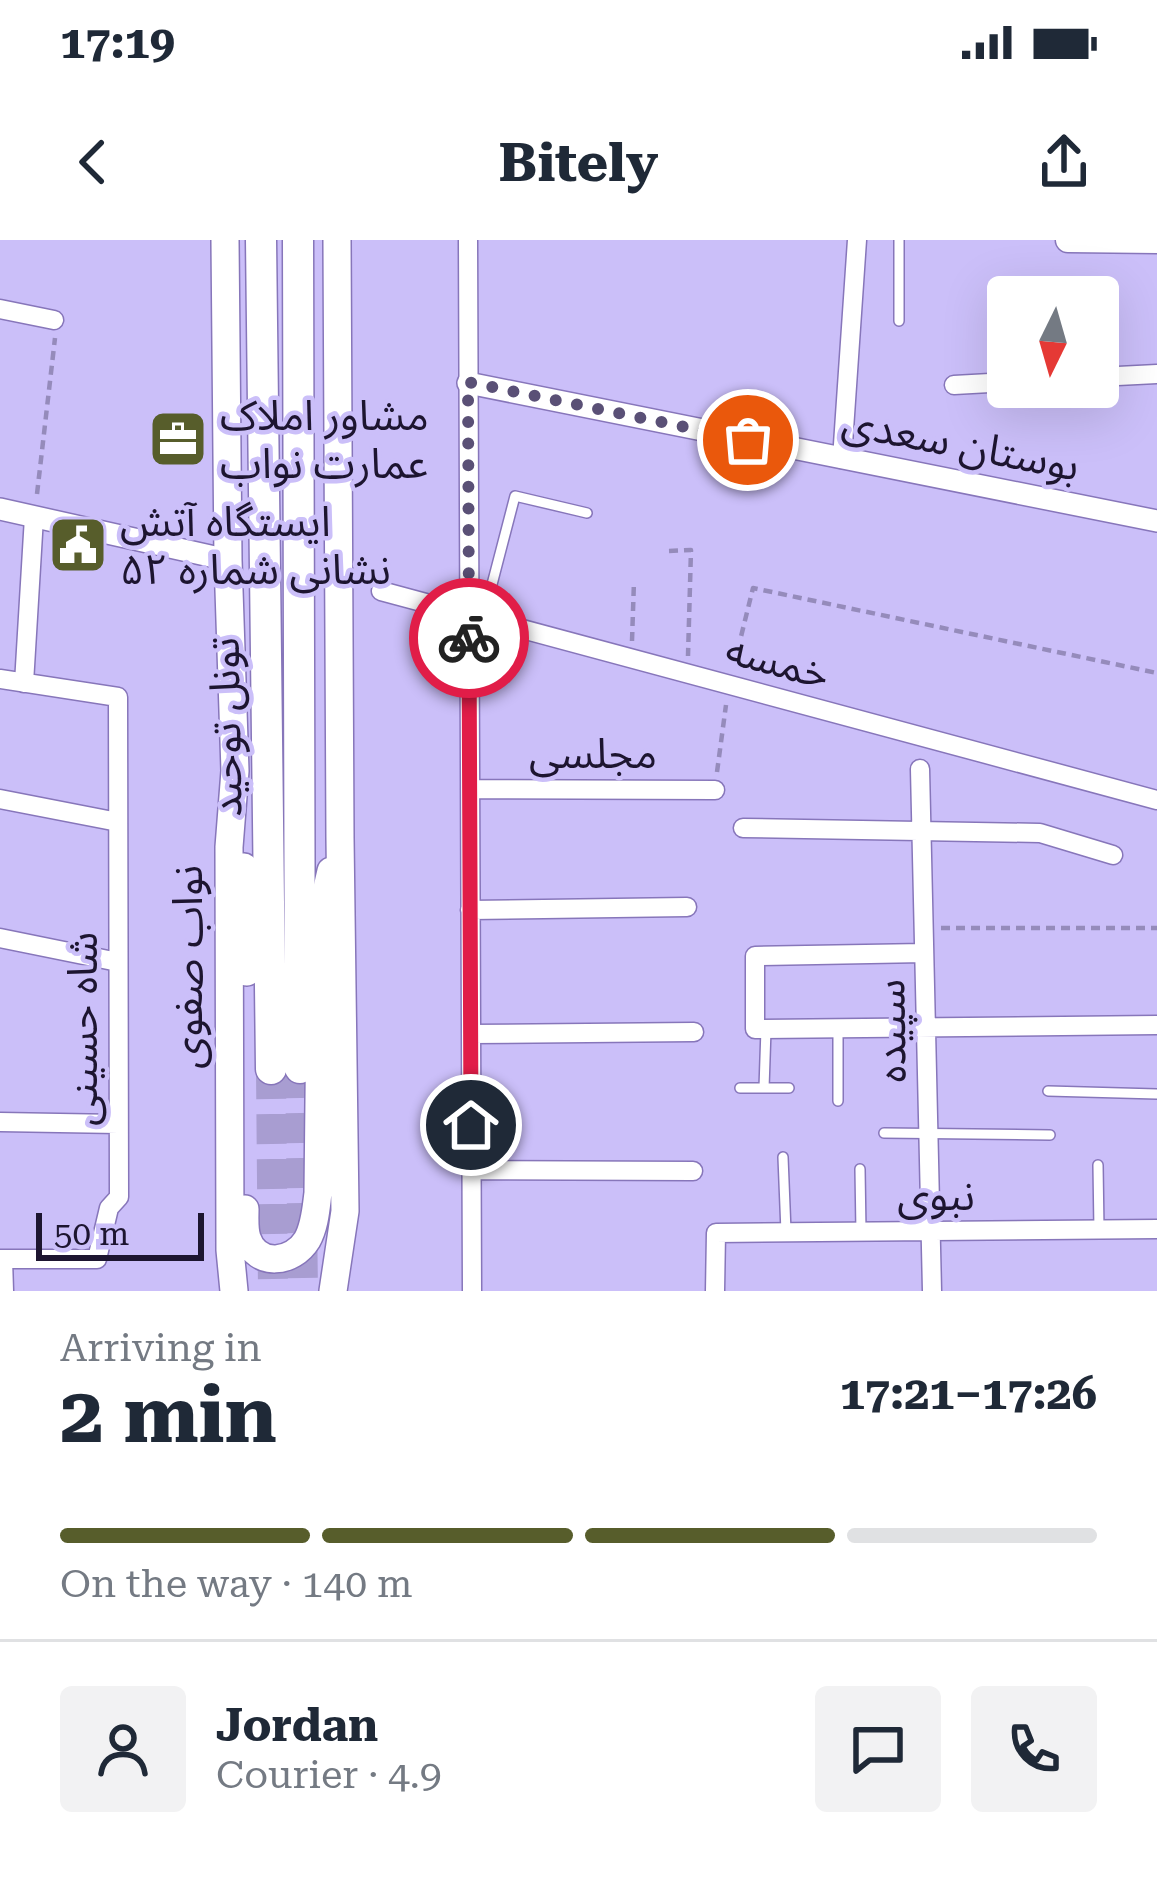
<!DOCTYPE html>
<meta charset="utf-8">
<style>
:root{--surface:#fff;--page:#f2f2f3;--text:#1f2937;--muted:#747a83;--line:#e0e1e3;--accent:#575d2b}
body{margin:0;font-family:"Roboto Serif","Noto Sans Arabic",serif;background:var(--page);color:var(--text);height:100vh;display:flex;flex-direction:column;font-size:45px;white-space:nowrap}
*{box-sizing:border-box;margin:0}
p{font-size:39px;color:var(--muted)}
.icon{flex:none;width:66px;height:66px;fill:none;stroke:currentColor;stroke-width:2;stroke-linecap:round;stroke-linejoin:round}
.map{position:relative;height:1051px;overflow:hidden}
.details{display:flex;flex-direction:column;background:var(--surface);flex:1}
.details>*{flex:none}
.needle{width:78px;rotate:185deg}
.tools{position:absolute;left:987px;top:36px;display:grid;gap:24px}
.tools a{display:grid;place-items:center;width:132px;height:132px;border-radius:12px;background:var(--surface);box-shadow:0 12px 48px #0002;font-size:60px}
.scale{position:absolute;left:36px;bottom:30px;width:168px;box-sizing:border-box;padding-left:12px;border:6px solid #1d1530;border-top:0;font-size:33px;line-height:42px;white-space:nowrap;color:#1d1530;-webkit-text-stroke:9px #cbbff9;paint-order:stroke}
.pin{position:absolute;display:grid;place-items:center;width:102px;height:102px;color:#fff;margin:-51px;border:6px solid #fff;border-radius:50%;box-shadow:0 3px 12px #0007}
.courier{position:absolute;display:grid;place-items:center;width:120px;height:120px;margin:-60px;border:9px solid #e11d48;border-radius:50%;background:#fff;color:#222;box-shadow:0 3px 15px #0007}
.headline em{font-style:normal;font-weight:700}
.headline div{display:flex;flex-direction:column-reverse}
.headline{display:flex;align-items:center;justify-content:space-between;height:204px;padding:0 60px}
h1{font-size:78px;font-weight:700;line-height:90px}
.bar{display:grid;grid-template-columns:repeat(4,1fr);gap:18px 12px;align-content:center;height:144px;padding:0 60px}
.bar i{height:15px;border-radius:9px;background:var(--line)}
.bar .current{background:var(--accent)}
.bar p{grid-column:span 4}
.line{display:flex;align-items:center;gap:30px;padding:0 60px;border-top:3px solid var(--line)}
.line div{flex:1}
.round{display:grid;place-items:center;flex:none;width:126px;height:126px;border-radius:12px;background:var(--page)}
.status{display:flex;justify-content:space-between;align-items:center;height:84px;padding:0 60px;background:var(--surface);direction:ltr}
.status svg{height:33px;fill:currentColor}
header{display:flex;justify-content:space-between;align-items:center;height:156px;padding:0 60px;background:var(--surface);font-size:54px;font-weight:700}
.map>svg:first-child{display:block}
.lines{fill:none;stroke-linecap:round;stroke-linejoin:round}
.trunk-tunnel{stroke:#a89dd1;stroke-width:30;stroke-dasharray:30 15;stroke-linecap:butt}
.service-casing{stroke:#8776ba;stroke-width:12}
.minor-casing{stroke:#8776ba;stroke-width:21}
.tertiary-casing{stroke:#8776ba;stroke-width:24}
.secondary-casing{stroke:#8776ba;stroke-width:27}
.primary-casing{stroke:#8776ba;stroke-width:30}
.trunk-casing{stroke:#8776ba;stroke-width:33}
.path{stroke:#958bbb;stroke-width:4.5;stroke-dasharray:9 6;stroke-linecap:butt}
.service{stroke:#fff;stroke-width:9}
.minor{stroke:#fff;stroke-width:18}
.tertiary{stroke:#fff;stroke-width:21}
.secondary{stroke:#fff;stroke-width:24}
.primary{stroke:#fff;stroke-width:27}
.trunk{stroke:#fff;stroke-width:30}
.done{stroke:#5a5076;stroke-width:12;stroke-dasharray:0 21.6}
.route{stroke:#e11d48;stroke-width:15}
.labels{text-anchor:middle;stroke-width:9;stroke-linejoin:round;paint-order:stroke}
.poi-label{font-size:42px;fill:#1d1530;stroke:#cbbff9;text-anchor:start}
.street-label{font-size:42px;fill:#1d1530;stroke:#cbbff9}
</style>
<div class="status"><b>17:19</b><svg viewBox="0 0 49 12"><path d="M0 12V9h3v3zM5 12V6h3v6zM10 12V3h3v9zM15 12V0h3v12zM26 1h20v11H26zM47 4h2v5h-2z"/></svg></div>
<header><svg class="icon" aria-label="back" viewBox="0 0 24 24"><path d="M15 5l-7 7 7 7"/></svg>Bitely<svg class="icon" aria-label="share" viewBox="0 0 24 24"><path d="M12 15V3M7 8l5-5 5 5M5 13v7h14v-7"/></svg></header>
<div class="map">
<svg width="1157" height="1051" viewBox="0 0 1157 1051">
<rect width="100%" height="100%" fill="#cbbff9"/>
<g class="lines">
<path class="trunk-tunnel" d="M300 828 303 1051
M271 829 273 1051"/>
<defs>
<path id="service" d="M899 81V0
M483 379 515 256 587 273
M838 788V861
M740 848H789
M764 848 766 789
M1048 851 1157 854
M884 893 1050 895
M783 917 786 992
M1098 925 1099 990
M860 929 861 992"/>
<path id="minor" d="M468 0 472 1051
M0 69 54 80
M1098 137 1157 134
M954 145 1008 142
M842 219 857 0
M381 351 1157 560
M0 439 118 457 119 957 109 968 97 1019H0
M24 443 34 277
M920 529 932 1051
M470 549 715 550
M0 559 118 582
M743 588 1040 593 1113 615
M470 670 687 667
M0 698 118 722
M924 713 755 716V789L1157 785
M471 794 694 792
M0 882 118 884
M471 930 693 931
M3 1019 4 1051
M715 1051 716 993 1157 989"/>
<path id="tertiary" d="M468 143 1157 281
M0 269 228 320"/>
<path id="secondary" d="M1068 0 1157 1"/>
<path id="primary" d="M225 0 228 320 235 531 229 607 230 1010 234 1051
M244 627 249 671 247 732
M245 969C245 978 244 989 247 998 257 1028 293 1023 307 1000 315 986 316 968 318 953L321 674 331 631
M333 1051 345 971 340 598 337 0"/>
<path id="trunk" d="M261 0 271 829
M298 0 300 828"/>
</defs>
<use href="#service" class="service-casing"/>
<use href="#minor" class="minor-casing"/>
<use href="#tertiary" class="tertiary-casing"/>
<use href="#secondary" class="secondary-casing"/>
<use href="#primary" class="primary-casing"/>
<use href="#trunk" class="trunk-casing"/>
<path class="path" d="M37 254 55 98
M669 311 691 310 688 416
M632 401 634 341
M734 425 753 348 1157 433
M717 532 726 465
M941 688H1157"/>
<use href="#service" class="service"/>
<use href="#minor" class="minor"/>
<use href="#tertiary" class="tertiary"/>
<use href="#secondary" class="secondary"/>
<use href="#primary" class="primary"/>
<use href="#trunk" class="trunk"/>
</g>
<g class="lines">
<path class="done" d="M469 398 468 142 748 200"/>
<path class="route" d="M469 398 471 885"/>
</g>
<defs>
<symbol id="office-square" viewBox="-11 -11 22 22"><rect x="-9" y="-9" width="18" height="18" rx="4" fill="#575d2b" stroke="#cbbff9"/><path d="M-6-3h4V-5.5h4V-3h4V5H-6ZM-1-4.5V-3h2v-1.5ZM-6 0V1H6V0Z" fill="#fff"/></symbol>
<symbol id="civic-square" viewBox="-11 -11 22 22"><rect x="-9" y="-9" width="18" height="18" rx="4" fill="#575d2b" stroke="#cbbff9"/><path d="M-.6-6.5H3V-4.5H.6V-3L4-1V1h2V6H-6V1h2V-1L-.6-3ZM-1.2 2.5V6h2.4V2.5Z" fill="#fff"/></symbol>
</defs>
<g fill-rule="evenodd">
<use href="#office-square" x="145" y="166" width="66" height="66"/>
<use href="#civic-square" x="45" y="272" width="66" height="66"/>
</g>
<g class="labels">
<g class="poi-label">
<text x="220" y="190">مشاور املاک<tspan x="220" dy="48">عمارت نواب</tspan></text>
<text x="120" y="296">ایستگاه آتش<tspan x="120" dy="48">نشانی شماره ۵۲</tspan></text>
</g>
<g class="street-label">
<text transform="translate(961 203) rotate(11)" y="15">بوستان سعدی</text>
<text transform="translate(778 421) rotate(15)" y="15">خمسه</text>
<text transform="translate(225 487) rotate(-91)" y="15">تونل توحید</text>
<text x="593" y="528">مجلسی</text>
<text transform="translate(187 727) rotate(-90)" y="15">نواب صفوی</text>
<text transform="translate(82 789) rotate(-90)" y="15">شاه حسینی</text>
<text transform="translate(890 791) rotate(-91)" y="15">سپیده</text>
<text x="936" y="970">نبوی</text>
</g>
</g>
</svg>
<div class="tools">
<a><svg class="needle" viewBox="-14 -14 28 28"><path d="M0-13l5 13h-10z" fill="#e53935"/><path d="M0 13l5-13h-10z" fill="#747a83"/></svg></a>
</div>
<div class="scale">50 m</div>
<div class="pin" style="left:748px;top:200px;background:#ea580c"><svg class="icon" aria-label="bag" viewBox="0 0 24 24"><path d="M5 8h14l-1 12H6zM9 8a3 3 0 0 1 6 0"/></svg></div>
<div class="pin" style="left:471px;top:885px;background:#1f2937"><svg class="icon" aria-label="home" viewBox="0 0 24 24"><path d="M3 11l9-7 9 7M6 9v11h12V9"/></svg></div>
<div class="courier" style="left:469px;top:398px"><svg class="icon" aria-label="bike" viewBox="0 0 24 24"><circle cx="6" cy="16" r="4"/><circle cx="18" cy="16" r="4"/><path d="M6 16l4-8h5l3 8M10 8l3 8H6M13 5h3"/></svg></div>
</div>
<section class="details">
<div class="headline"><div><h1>2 min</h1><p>Arriving in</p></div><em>17:21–17:26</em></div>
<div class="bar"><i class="current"></i><i class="current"></i><i class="current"></i><i></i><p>On the way · 140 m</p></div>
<div class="line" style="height:216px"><a class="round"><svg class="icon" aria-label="person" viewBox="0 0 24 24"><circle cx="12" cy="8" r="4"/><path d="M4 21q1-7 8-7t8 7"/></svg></a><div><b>Jordan</b><p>Courier · 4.9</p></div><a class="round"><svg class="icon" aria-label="chat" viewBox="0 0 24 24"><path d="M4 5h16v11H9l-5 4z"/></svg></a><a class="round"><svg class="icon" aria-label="phone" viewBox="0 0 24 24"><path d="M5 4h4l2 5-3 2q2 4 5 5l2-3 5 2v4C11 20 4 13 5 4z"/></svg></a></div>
</section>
